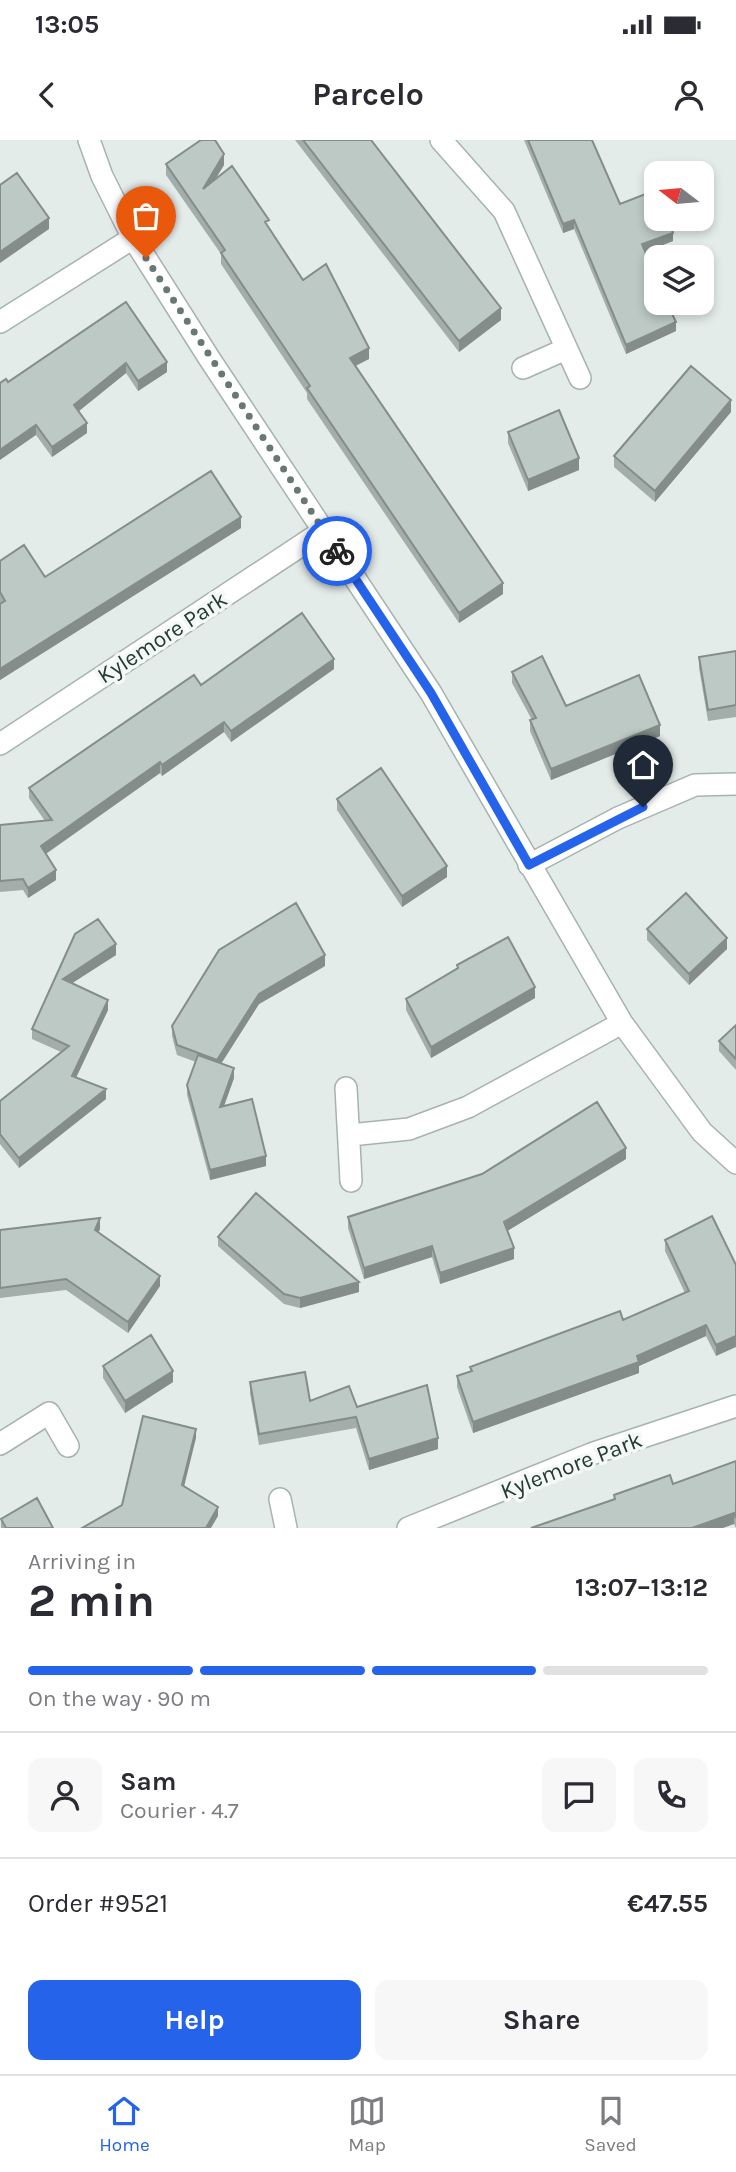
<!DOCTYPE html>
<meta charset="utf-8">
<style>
:root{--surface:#fff;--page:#f7f7f7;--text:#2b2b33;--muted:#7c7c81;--line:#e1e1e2;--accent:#2563eb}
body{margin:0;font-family:Karla,sans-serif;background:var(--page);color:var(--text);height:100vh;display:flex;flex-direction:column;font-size:26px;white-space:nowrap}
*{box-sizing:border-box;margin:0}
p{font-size:23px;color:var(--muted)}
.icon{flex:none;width:38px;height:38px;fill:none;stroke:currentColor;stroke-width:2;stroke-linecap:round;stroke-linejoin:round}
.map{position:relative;height:1388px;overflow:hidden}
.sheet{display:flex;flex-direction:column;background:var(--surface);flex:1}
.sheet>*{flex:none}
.needle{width:46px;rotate:286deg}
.buttons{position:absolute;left:644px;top:21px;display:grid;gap:14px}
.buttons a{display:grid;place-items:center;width:70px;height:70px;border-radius:14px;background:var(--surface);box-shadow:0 4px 10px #0003;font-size:35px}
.pin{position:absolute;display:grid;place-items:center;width:60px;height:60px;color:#fff;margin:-72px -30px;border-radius:50% 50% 50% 0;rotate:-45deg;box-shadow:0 0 7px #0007}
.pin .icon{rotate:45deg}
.courier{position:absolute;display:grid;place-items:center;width:70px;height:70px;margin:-35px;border:5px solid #2563eb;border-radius:50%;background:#fff;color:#222;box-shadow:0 2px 9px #0007}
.overview em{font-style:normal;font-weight:700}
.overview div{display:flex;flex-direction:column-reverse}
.overview{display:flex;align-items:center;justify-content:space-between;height:119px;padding:0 28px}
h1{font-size:46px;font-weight:700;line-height:52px}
.bar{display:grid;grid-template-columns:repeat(4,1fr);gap:10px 7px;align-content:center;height:84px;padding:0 28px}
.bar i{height:9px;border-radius:5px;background:var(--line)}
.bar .current{background:var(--accent)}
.bar p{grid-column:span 4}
.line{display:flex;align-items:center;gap:18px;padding:0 28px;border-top:2px solid var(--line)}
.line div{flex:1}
.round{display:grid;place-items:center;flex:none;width:74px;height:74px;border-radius:14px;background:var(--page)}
.action{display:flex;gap:14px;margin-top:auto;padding:14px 28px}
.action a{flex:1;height:80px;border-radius:14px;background:var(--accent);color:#fff;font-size:28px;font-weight:700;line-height:80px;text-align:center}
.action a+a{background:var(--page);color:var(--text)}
.status{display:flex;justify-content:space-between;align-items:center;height:49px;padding:0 35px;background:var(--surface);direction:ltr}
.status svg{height:19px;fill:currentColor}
header{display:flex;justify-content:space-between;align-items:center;height:91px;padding:0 28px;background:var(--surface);font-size:32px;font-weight:700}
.dock{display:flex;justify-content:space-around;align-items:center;height:98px;border-top:2px solid var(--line);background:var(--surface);font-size:19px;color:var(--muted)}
.dock a{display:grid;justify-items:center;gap:4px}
.dock .current{color:var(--accent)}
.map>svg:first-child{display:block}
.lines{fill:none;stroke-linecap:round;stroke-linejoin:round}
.street-casing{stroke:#a7b3b0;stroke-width:24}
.street{stroke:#fff;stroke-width:21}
.wall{fill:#a3ada9}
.shaded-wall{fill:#848d89}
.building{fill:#bdc9c4;stroke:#848d89;stroke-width:2}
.done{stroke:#687975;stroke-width:7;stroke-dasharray:0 12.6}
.route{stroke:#2563eb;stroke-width:9}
.labels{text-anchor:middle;stroke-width:7;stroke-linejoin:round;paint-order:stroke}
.street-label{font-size:23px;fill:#263b36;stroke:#f4f9f7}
</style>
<div class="status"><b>13:05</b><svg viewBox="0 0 49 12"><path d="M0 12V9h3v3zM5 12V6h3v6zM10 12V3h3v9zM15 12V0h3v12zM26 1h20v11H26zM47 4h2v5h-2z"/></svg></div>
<header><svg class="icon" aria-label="back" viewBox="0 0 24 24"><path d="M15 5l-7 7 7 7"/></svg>Parcelo<svg class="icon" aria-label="person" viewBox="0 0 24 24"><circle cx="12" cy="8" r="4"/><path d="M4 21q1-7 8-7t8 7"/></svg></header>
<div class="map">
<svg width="736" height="1388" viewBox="0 0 736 1388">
<rect width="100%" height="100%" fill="#e4ece9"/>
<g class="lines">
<defs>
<path id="street" d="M89 0 102 36 133 98 209 218 431 553 622 883 702 992 736 1023
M441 0 504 71 580 238
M0 182 133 98
M523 228 566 209
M0 604 323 391
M529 725 618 678 695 645 736 644
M346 948 351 1041
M350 995 409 989 468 967 622 883
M0 1304 49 1273 68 1306
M280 1359 286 1388
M408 1388 591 1314 736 1266"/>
</defs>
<use href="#street" class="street-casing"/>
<use href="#street" class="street"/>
</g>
<path class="wall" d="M295 0H371L501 180 459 212Z
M524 0H592L620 64 673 101 645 112 676 191 626 214 574 89 563 93Z
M166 24 224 25 216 38 269 88 303 140 369 219 356 226 503 454 459 483 307 259V253L221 124V114L166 35Z
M126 162 167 232 138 251 126 233 79 271 87 293 52 317 36 295 8 242Z
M731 272 655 362 614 327V316Z
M508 292 579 330 528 351 508 303Z
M241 388 0 540V421L45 437Z
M736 511V577L708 581 699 528V517Z
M334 529 231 602 224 592 162 636 160 633 46 714 56 740 28 758 23 750 0 752V685L45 681 29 658V648L201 545Z
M512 532 566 566 660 596 551 640 530 591V580H532L512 543Z
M337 659 447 737 402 767 337 670Z
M647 789 727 809 689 845 647 800Z
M75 794 116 815 72 843 108 870 76 938 106 959 19 1028 0 1004V961L61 912 32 899V889Z
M457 825 535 858 431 918 406 870V859L457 829Z
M325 826 259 864 221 924 234 938 224 966 266 1026 210 1040 187 955V945L196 922 177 915 172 896V886Z
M736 885V930L719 911V901Z
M626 1019 507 1091 514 1119 440 1144 432 1117 364 1139 348 1088V1077Z
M100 1089 98 1092 160 1146 128 1193 66 1150 0 1158V1090Z
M218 1097 359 1152 300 1168 284 1164 218 1106Z
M665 1100 736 1125 716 1216 706 1196 639 1226V1233L473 1293 457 1247V1236L470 1232V1227L623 1180 685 1153 665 1111Z
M103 1226 173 1242 125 1273 103 1238Z
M250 1242 310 1261 357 1267 438 1309 369 1330 356 1288 259 1305 250 1253Z
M736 1321V1388L734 1384 614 1359V1355L673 1344Z
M1 1379 53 1388H1Z"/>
<path class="shaded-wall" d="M224 14V25L203 59V49Z
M49 78V89L0 123V112Z
M574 80V89L563 93V84Z
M673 93V101L642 113V104Z
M501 168V180L459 212V201Z
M676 182V191L626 214V205Z
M369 208V219L350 228V218Z
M167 222V232L138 251V241Z
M126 223V233L74 275V265Z
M731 260V272L655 362V351Z
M87 283V293L52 317V307Z
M36 285V295L0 320V310Z
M579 318V330L528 351V340Z
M241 377V388L0 540V529Z
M503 443V454L459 483V473Z
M334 519V529L231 602V591Z
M224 582V592L162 636V625Z
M660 585V596L551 640V629Z
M160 622V633L41 717V706Z
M447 726V737L402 767V756Z
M56 730V740L28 758V748Z
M727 798V809L689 845V834Z
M116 804V815L63 849V839Z
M325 815V826L259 864 217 930V920L259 854Z
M535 847V858L431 918V907Z
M108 860V870L72 946V936Z
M234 928V938L220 977V967Z
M106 949V959L19 1028V1018Z
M626 1008V1019L504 1093V1082Z
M266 1016V1026L210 1040V1030Z
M100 1078V1089L95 1101V1090Z
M432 1106V1117L364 1139V1128Z
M514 1108V1119L440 1144V1133Z
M160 1136V1146L128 1193V1182Z
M359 1142V1152L300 1168V1158Z
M706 1185V1196L639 1226V1233L473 1293V1282L637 1216Z
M736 1196V1207L716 1216V1205Z
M173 1231V1242L125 1273V1261Z
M196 1289V1298L182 1355V1345Z
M438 1298V1309L369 1330V1319Z
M218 1367V1376L211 1388H206Z
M734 1373V1384L723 1388H692Z"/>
<path class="building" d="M201 0H215L224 14 203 49 232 26 269 80 265 82 303 140 326 124 369 208 350 218 503 443 459 473 307 248 310 246 221 113 225 110 166 24Z
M303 0H371L501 168 459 201Z
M528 0H592L620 64 656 50V79H668L673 93 642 104 656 138V163H667L676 182 626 205 574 80 563 84Z
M17 33 49 78 0 112V45Z
M126 162 167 222 138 241 126 223 74 265 87 283 52 307 36 285 0 310V243L6 239 8 242Z
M691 226 731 260 655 351 614 316Z
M559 270 579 318 528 340 508 292Z
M211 331 241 377 0 529V464L5 461 0 452V421L24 405 45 437Z
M302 473 334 519 231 591 224 582 162 625 160 622 41 706 56 730 28 748 23 739 0 741V685L52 680 29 648 194 535 201 545Z
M736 511V565L708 570 699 517Z
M542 516 566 566 639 535 660 585 551 629 530 580 536 578 512 532Z
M381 628 447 726 402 756 337 659Z
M686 753 727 798 689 834 647 789Z
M296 763 325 815 259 854 217 920 177 905 172 886 219 810Z
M98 779 116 804 63 839 108 860 72 936 106 949 19 1018 0 994V961L69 906 32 889 75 794Z
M508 797 535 847 431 907 406 859 458 828 457 825Z
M736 885V919L719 901Z
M198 915 234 928 220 967 252 959 266 1016 210 1030 187 945Z
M597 962 626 1008 504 1082 514 1108 440 1133 432 1106 364 1128 348 1077 482 1034Z
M256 1053 359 1142 300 1158 284 1154 218 1097Z
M712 1076 736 1125V1196L716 1205 706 1185 637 1216 639 1222 473 1282 457 1236 472 1231 470 1227 620 1171 623 1180 689 1151 665 1100Z
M100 1078 95 1090 160 1136 128 1182 66 1139 0 1148V1090Z
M151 1195 173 1231 125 1261 103 1226Z
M305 1232 310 1261 349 1246 357 1267 427 1245 438 1298 369 1319 356 1277 259 1294 250 1242Z
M143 1276 196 1289 182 1345 218 1367 206 1388H82L122 1365Z
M736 1321V1378L734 1373 692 1388H531L615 1359 614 1355 670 1335 673 1344Z
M37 1358 53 1388H6L1 1379Z"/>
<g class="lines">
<path class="done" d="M146 118 337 411"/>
<path class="route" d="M337 411 431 553 529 725 643 667"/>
</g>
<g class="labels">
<g class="street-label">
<text transform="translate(162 497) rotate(-33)" y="8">Kylemore Park</text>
<text transform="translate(571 1325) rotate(-21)" y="8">Kylemore Park</text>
</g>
</g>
</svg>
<div class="buttons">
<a><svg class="needle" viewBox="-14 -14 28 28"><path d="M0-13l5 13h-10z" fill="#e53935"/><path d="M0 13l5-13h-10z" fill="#7c7c81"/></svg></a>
<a><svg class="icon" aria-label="layers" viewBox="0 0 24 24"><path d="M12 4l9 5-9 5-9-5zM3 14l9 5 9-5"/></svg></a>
</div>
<div class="pin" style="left:146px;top:118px;background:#ea580c"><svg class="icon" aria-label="bag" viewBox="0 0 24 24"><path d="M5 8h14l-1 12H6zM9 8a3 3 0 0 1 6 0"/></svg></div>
<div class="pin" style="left:643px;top:667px;background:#1f2937"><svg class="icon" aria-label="home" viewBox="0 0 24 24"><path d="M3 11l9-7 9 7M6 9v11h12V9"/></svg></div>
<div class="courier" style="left:337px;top:411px"><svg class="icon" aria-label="bike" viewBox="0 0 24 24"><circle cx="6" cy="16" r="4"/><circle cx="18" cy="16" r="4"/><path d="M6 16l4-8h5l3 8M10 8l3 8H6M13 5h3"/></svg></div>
</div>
<section class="sheet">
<div class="overview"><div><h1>2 min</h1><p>Arriving in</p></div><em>13:07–13:12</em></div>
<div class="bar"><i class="current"></i><i class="current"></i><i class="current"></i><i></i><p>On the way · 90 m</p></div>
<div class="line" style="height:126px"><a class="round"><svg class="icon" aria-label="person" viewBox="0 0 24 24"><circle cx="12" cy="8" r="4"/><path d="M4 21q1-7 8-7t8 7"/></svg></a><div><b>Sam</b><p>Courier · 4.7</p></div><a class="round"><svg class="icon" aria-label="chat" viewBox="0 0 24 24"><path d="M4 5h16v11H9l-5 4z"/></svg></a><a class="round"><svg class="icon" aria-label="phone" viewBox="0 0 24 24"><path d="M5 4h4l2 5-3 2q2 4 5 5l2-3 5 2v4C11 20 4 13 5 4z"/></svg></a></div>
<div class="line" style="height:91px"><div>Order #9521</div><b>€47.55</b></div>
<div class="action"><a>Help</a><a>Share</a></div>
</section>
<nav class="dock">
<a class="current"><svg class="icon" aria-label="home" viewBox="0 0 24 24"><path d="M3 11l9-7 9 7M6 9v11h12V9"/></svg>Home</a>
<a><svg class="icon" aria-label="map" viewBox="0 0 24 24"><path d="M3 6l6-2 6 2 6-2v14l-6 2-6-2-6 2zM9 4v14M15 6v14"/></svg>Map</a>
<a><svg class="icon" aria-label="saved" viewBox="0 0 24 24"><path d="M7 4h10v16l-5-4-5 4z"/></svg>Saved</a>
</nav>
